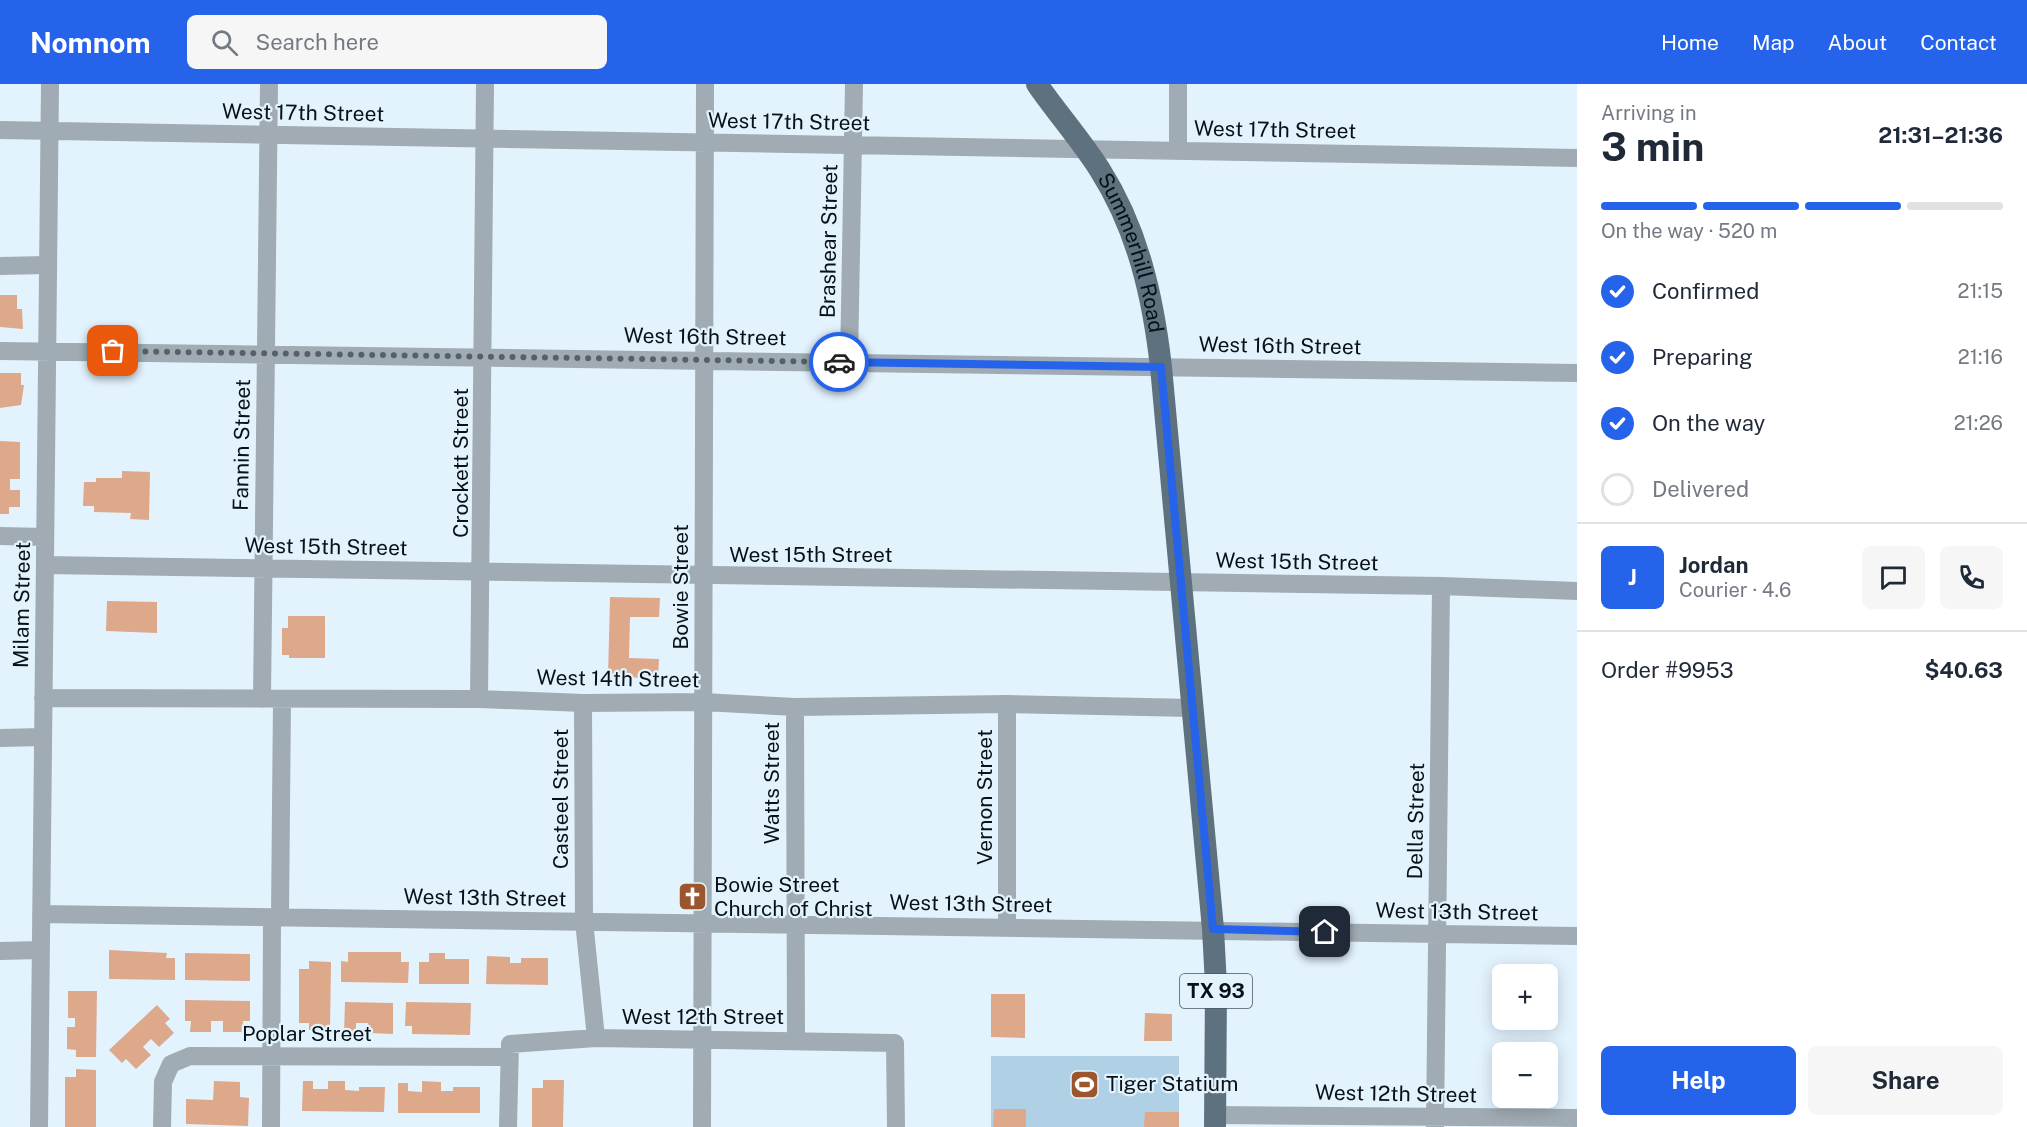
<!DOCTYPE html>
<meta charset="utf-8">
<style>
:root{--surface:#fff;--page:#f6f6f7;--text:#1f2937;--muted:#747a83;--line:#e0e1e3;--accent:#2563eb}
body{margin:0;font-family:"Public Sans",sans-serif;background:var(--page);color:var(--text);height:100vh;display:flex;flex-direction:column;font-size:22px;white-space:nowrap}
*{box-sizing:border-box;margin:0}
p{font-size:20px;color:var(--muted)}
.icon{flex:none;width:33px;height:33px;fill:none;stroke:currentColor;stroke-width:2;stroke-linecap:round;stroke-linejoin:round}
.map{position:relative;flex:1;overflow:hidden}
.sheet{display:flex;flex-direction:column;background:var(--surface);width:450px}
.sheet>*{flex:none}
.tools{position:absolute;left:1492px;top:880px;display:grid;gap:12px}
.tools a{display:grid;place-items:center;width:66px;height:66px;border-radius:9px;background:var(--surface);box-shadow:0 3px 15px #0003;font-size:30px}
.pin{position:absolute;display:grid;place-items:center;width:51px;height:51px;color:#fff;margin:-26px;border-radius:12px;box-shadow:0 3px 9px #0006}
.courier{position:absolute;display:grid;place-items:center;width:60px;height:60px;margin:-30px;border:4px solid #2563eb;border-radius:50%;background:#fff;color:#222;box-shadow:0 2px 8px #0007}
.summary em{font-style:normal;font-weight:700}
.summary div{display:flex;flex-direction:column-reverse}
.summary{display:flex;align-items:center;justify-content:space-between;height:102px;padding:0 24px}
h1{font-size:39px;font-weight:700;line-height:45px}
.bar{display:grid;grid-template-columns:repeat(4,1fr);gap:9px 6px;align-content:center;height:72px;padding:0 24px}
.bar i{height:8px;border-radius:4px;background:var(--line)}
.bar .current{background:var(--accent)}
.bar p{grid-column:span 4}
.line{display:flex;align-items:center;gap:15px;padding:0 24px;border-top:2px solid var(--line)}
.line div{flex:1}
.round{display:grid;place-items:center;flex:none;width:63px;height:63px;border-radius:9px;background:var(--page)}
ol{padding:0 24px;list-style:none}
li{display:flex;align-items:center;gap:18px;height:66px}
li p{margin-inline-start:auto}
li .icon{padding:6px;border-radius:50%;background:var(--accent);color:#fff;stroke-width:4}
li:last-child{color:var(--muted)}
li i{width:33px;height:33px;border:3px solid var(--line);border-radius:50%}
.primary-button{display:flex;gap:12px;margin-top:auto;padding:12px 24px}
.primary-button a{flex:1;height:69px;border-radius:9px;background:var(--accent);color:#fff;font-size:24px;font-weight:700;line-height:69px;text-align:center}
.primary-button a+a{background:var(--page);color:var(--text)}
header{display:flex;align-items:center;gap:36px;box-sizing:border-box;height:84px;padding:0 30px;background:var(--accent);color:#fff}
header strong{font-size:28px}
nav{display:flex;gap:33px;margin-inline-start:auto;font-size:21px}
.search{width:420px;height:54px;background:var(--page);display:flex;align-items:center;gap:15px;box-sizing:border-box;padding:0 21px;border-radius:9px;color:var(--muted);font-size:22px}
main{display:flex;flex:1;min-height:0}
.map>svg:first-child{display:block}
.green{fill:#b0d0e6}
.building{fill:#dea88b}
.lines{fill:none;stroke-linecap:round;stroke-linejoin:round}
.minor{stroke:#a0abb3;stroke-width:18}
.major{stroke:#5e717f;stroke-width:22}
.done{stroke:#556068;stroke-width:6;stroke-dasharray:0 10.8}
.route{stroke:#2563eb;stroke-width:8}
.labels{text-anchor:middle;stroke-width:4.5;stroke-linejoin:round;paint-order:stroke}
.shield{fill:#e3f3fe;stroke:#4a555c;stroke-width:1.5}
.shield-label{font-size:20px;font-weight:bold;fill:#081117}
.street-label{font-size:21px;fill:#081117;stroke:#e3f3fe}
.poi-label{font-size:21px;fill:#081117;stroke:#e3f3fe;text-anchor:start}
</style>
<header>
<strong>Nomnom</strong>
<div class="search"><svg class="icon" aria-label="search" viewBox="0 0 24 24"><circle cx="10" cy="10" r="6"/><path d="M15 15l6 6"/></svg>Search here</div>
<nav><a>Home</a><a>Map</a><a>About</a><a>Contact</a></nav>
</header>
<main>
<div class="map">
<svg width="1577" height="1043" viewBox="0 0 1577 1043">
<rect width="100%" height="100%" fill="#e3f3fe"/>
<path class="green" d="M991 972H1179V1043H991Z"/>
<path class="building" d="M0 211H17V225H22L23 245 0 243Z
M0 289H21V301H24L21 321 0 324Z
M0 357 20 358V395H10V406H20V423H9V430H0Z
M122 387 150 388 149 436 130 435 131 429 94 428V422H83L84 398H96V394H122Z
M610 513 660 514 659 533H630L629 574 659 575 658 594 608 593Z
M107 517 157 518V549L106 547Z
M288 532H325V574H289V571H282V544H288Z
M109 866 167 869 166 874H175V896L109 895Z
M348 868H401V878H409L408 899 341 898V877L348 878Z
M185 869 250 870V897L185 896Z
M429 869H445V875H469V900H419V878H429Z
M487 872 510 873V879H521V874H548V901L486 900Z
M309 877 331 878 330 946H309V939H299V885H309Z
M68 907H97L96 973H76V966L67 965V943H75V934H68Z
M991 910H1025V954L991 953Z
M185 916 250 917V937H243V948H223V937H211V948H190L191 937H185Z
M345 918 393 919V950L368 949V939H356V949H344Z
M406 918 471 919 470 951 412 950V942H405Z
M157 921 170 935 165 939 174 949 159 963 151 955 143 963 151 971 136 985 126 975 122 979 109 966Z
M1145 929 1172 930V957H1144Z
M76 985 96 986V1043H65V993H76Z
M543 996H564L563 1043H532V1004H543Z
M214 997 240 998V1013L249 1014 248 1042 186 1040V1015L213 1016Z
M303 997H313V1005H328V997H345V1006L359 1007V1003H385L384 1028 302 1027Z
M422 997 441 998V1007H453V1003H480V1029H398V999H408V1007L422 1008Z
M994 1025H1026V1043H993Z
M1145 1028H1179V1043H1144Z"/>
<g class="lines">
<path class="minor" d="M0 46 1577 74
M1178 67V0
M0 182 48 181
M0 267 1577 289
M849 278 854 0
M0 452 45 453
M45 481 1441 502 1577 507
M43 614 479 615 583 619 703 618 795 623 1007 620 1191 624
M262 615 269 0
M479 615 485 0
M583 619 584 837 596 954
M1007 620V842
M795 623 796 956
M0 654 43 653
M41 830 1577 852
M280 833 282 615
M0 867 41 866
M1215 1031 1577 1034
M39 1043 50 0
M162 1043 163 998 171 980 190 972 509 973
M271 1043 272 833
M508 1043 510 960 596 954 895 959 896 1043
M702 1043 705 0
M1435 1043 1441 502"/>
<path class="major" id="s1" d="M1037 0C1057 29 1081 56 1100 86 1138 146 1153 213 1161 283L1213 845 1216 901 1215 1043"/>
</g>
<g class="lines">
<path class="done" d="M113 267 839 278"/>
<path class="route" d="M839 278 1161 283 1213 845 1325 848"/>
</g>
<defs>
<symbol id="church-square" viewBox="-11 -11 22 22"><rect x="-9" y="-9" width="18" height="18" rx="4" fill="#9c562d" stroke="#e3f3fe"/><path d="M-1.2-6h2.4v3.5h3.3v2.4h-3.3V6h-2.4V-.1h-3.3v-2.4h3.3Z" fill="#fff"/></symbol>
<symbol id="stadium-square" viewBox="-11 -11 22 22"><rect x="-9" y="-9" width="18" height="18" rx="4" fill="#9c562d" stroke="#e3f3fe"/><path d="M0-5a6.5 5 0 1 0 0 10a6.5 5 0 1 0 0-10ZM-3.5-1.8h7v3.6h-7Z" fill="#fff"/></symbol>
</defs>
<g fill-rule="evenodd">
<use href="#church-square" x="676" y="796" width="33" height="33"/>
<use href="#stadium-square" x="1068" y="984" width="33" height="33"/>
</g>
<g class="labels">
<rect class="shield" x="1180" y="890" width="72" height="34" rx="4.5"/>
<g class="shield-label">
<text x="1216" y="914">TX 93</text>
</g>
<g class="street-label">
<text transform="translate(303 29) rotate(1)" y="7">West 17th Street</text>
<text transform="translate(789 38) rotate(1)" y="7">West 17th Street</text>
<text transform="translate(1275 46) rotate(1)" y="7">West 17th Street</text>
<text transform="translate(829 157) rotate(-89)" y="7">Brashear Street</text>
<text dy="7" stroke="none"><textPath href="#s1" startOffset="196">Summerhill Road</textPath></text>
<text transform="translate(705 253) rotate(1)" y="7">West 16th Street</text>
<text transform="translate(1280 262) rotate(1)" y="7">West 16th Street</text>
<text transform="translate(242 361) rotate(-89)" y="7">Fannin Street</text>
<text transform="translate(461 379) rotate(-90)" y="7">Crockett Street</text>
<text transform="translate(326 463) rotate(1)" y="7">West 15th Street</text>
<text x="811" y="478">West 15th Street</text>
<text transform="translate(1297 478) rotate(1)" y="7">West 15th Street</text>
<text transform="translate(681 503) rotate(-90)" y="7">Bowie Street</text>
<text transform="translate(22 521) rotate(-89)" y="7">Milam Street</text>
<text transform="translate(618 595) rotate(1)" y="7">West 14th Street</text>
<text transform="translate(772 699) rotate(-90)" y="7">Watts Street</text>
<text transform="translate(985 713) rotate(-90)" y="7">Vernon Street</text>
<text transform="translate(561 715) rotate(-90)" y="7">Casteel Street</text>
<text transform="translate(1416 737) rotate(-89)" y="7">Della Street</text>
<text transform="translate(485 814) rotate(1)" y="7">West 13th Street</text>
<text transform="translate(971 820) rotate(1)" y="7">West 13th Street</text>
<text transform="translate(1457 828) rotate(1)" y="7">West 13th Street</text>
<text x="703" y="940">West 12th Street</text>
<text x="307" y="957">Poplar Street</text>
<text transform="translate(1396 1010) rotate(1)" y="7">West 12th Street</text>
</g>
<g class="poi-label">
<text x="714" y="808">Bowie Street<tspan x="714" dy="24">Church of Christ</tspan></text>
<text x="1106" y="1007">Tiger Statium</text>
</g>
</g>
</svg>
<div class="tools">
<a>+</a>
<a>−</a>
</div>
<div class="pin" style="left:113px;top:267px;background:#ea580c"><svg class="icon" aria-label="bag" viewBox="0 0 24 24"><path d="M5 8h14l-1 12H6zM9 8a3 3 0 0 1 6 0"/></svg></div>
<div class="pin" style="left:1325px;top:848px;background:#1f2937"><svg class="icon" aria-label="home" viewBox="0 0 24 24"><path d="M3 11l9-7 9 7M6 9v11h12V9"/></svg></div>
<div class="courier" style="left:839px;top:278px"><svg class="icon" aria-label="car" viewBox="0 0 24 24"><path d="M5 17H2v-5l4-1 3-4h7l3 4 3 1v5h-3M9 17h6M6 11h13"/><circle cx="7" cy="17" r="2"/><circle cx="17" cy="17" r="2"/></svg></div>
</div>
<section class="sheet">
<div class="summary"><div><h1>3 min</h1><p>Arriving in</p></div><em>21:31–21:36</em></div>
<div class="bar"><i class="current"></i><i class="current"></i><i class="current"></i><i></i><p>On the way · 520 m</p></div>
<ol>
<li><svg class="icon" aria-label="check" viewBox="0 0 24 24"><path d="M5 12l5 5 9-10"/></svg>Confirmed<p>21:15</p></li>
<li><svg class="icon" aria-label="check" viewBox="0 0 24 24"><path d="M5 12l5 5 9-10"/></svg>Preparing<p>21:16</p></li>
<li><svg class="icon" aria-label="check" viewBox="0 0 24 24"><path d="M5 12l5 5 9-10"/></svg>On the way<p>21:26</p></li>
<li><i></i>Delivered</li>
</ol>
<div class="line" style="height:108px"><b class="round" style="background:var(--accent);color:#fff">J</b><div><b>Jordan</b><p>Courier · 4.6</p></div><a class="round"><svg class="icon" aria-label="chat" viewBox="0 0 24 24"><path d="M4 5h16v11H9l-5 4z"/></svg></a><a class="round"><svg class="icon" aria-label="phone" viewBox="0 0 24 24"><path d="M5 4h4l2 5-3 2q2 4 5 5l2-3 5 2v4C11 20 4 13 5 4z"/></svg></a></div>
<div class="line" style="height:78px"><div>Order #9953</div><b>$40.63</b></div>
<div class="primary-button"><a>Help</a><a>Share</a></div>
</section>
</main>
